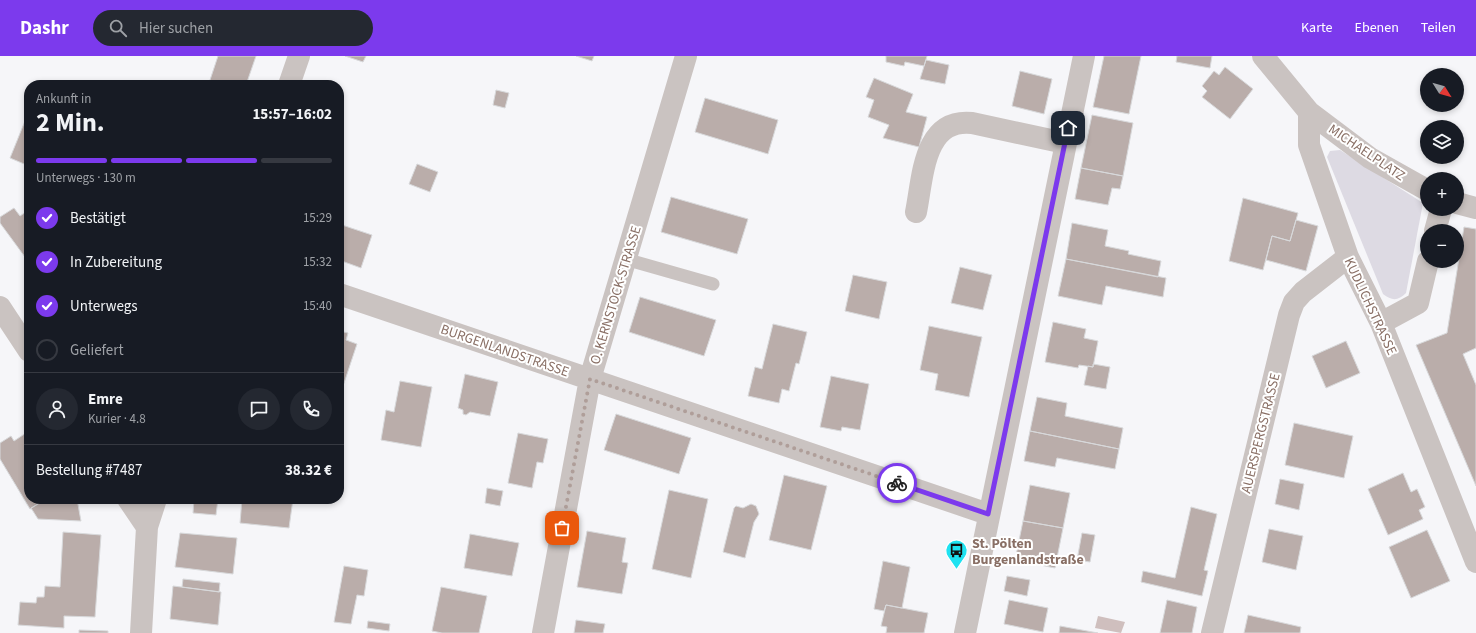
<!DOCTYPE html>
<html lang="de">
<meta charset="utf-8">
<style>
:root{--surface:#171b24;--page:#242831;--text:#f1f3f6;--muted:#9ea1a6;--line:#363941;--accent:#7c3aed}
body{margin:0;font-family:"Source Sans 3",sans-serif;background:var(--page);color:var(--text);height:100vh;display:flex;flex-direction:column;font-size:15px;white-space:nowrap}
*{box-sizing:border-box;margin:0}
p{font-size:13px;color:var(--muted)}
.icon{flex:none;width:22px;height:22px;fill:none;stroke:currentColor;stroke-width:2;stroke-linecap:round;stroke-linejoin:round}
.map{position:relative;flex:1;overflow:hidden}
.side{position:absolute;left:24px;top:24px;width:320px;height:424px;display:flex;flex-direction:column;background:var(--surface);border-radius:16px;box-shadow:0 2px 6px #0003}
.side>*{flex:none}
.needle{width:26px;rotate:127deg}
.buttons{position:absolute;left:1420px;top:12px;display:grid;gap:8px}
.buttons a{display:grid;place-items:center;width:44px;height:44px;border-radius:50%;background:var(--surface);box-shadow:0 2px 6px #0003;font-size:20px}
.pin{position:absolute;display:grid;place-items:center;width:34px;height:34px;color:#fff;margin:-17px;border-radius:8px;box-shadow:0 2px 6px #0006}
.courier{position:absolute;display:grid;place-items:center;width:40px;height:40px;margin:-20px;border:3px solid #7c3aed;border-radius:50%;background:#fff;color:#222;box-shadow:0 1px 5px #0007}
.headline em{font-style:normal;font-weight:700}
.headline div{display:flex;flex-direction:column-reverse}
.headline{display:flex;align-items:center;justify-content:space-between;height:68px;padding:0 12px}
h1{font-size:26px;font-weight:700;line-height:30px}
.bar{display:grid;grid-template-columns:repeat(4,1fr);gap:6px 4px;align-content:center;height:48px;padding:0 12px}
.bar i{height:5px;border-radius:3px;background:var(--line)}
.bar .active{background:var(--accent)}
.bar p{grid-column:span 4}
.line{display:flex;align-items:center;gap:10px;padding:0 12px;border-top:1px solid var(--line)}
.line div{flex:1}
.round{display:grid;place-items:center;flex:none;width:42px;height:42px;border-radius:21px;background:var(--page)}
ol{padding:0 12px;list-style:none}
li{display:flex;align-items:center;gap:12px;height:44px}
li p{margin-inline-start:auto}
li .icon{padding:4px;border-radius:50%;background:var(--accent);color:#fff;stroke-width:4}
li:last-child{color:var(--muted)}
li i{width:22px;height:22px;border:2px solid var(--line);border-radius:50%}
header{display:flex;align-items:center;gap:24px;box-sizing:border-box;height:56px;padding:0 20px;background:var(--accent);color:#fff}
header strong{font-size:19px}
nav{display:flex;gap:22px;margin-inline-start:auto;font-size:14px}
.search{width:280px;height:36px;background:var(--page);display:flex;align-items:center;gap:10px;box-sizing:border-box;padding:0 14px;border-radius:22px;color:var(--muted);font-size:15px}
.map>svg:first-child{display:block}
.green{fill:#dddae3}
.water{fill:#cfbfbe}
.building{fill:#baadaa;stroke:#d8d9db}
.lines{fill:none;stroke-linecap:round;stroke-linejoin:round}
.lane{stroke:#cac3c1;stroke-width:13}
.street{stroke:#cac3c1;stroke-width:22}
.done{stroke:#af9e99;stroke-width:4;stroke-dasharray:0 7.2}
.route{stroke:#7c3aed;stroke-width:5}
.labels{text-anchor:middle;stroke-width:4;stroke-linejoin:round;paint-order:stroke}
.street-label{font-size:14px;fill:#896f65;stroke:#fff}
.poi-label{font-size:14px;font-weight:bold;fill:#896f65;stroke:#fff;text-anchor:start}
</style>
<header>
<strong>Dashr</strong>
<div class="search"><svg class="icon" aria-label="search" viewBox="0 0 24 24"><circle cx="10" cy="10" r="6"/><path d="M15 15l6 6"/></svg>Hier suchen</div>
<nav><a>Karte</a><a>Ebenen</a><a>Teilen</a></nav>
</header>
<div class="map">
<svg width="1476" height="577" viewBox="0 0 1476 577">
<rect width="100%" height="100%" fill="#f6f6f9"/>
<path class="green" d="M1340 94 1423 147 1406 237C1398 245 1392 245 1383 238L1327 101 1330 95Z"/>
<path class="water" d="M1098 560 1125 566 1121 577 1095 572Z"/>
<path class="building" d="M218 0H256L246 29H216L209 27Z
M345 0H366L363 6Z
M576 0H594L592 5Z
M886 0H927L924 10 905 6 904 10 886 6Z
M1104 0H1141L1129 58 1093 51Z
M1177 0H1212L1210 12 1176 6Z
M926 4 949 9 945 28 920 23Z
M1225 11 1253 33 1230 63 1202 41 1207 35 1202 30 1214 15 1219 19Z
M1020 15 1052 23 1044 58 1012 50Z
M874 22 913 38 906 56 927 61 919 91 883 82 889 69 868 61 874 44 866 41Z
M496 34 509 37 505 52 493 49Z
M705 42 778 64 768 98 695 76Z
M1092 59 1133 67 1123 120 1081 112Z
M29 60V110L10 102 25 65Z
M417 108 438 116 430 136 409 128Z
M1081 112 1123 120 1120 133 1112 132 1108 149 1075 143Z
M671 141 748 163 737 198 661 176Z
M1243 142 1298 157 1290 185 1272 180 1263 214 1229 205Z
M14 152 20 160 29 154V198L25 201 0 167V161Z
M1296 164 1318 170 1306 215 1266 204 1272 180 1290 185Z
M1072 167 1108 174 1105 190 1129 195 1128 198 1161 205 1158 221 1066 203Z
M339 168 372 179 361 212 339 204Z
M1464 171 1476 173V292L1463 298 1476 329V430L1416 289 1447 277Z
M1066 203 1166 222 1163 241 1106 230 1102 249 1058 240Z
M960 211 992 219 983 254 951 247Z
M853 219 887 226 879 263 845 255Z
M640 241 716 264 704 300 629 276Z
M1053 266 1086 273 1084 282 1098 285 1093 311 1079 309 1078 312 1045 306Z
M773 268 807 276 799 308 796 307 789 335 782 333 779 347 748 340 755 311 762 313Z
M929 270 982 281 969 341 935 334 938 318 920 314Z
M339 275 348 277 346 284 357 288 343 330 339 329Z
M1346 285 1360 317 1326 332 1312 300Z
M1093 308 1110 311 1106 333 1084 329 1088 310 1093 311Z
M465 318 498 326 490 360 470 356 466 359 463 358V354L458 352Z
M831 320 869 328 860 374 842 371 841 375 820 371Z
M400 325 432 331 421 391 381 384 386 354 394 356Z
M1037 341 1067 347 1065 360 1123 372 1119 393 1030 375Z
M616 358 691 382 679 418 604 394Z
M1294 367 1353 380 1344 422 1285 409Z
M29 375V443H46L30 453 0 403V387L11 380 14 385Z
M1030 375 1119 393 1115 413 1057 402 1055 411 1024 405Z
M518 377 548 383 543 407 537 406 532 432 508 427Z
M1403 417 1411 436 1417 433 1425 451 1419 454 1423 463 1388 479 1368 433Z
M784 419 827 430 811 494 769 484Z
M1280 423 1304 428 1299 454 1275 448Z
M1030 429 1070 437 1063 472 1023 465Z
M487 432 503 435 500 450 485 447Z
M669 434 708 443 691 522 652 513Z
M46 443H77L81 465 38 463 31 452Z
M194 443H218L216 459 193 457Z
M242 443H293L289 472 240 467Z
M751 448 756 450 759 458 754 466 745 502 723 496 734 452 736 450 743 452Z
M1191 451 1217 458 1204 514 1208 515 1202 540 1141 526 1143 515 1175 522Z
M1023 465 1063 472 1055 512 1015 504Z
M1269 473 1303 480 1296 514 1262 506Z
M1427 474 1450 525 1411 542 1389 491Z
M587 475 626 482 622 506 628 507 622 538 577 531Z
M63 476 101 479 95 561 64 560V572L18 569 20 546 36 547 37 541H44L45 530 60 531Z
M180 477 237 482 233 518 175 511Z
M1082 477 1095 479 1090 506 1077 504Z
M470 478 519 487 512 520 464 512Z
M883 505 910 511 902 552 886 549 884 555 874 553Z
M344 510 368 514 364 540 357 539 351 568 334 566Z
M1007 520 1030 524 1027 540 1004 535Z
M183 523 220 527 219 536 182 531Z
M173 530 221 536 218 569 170 563Z
M441 531 487 540 479 577H442L432 575Z
M1009 544 1048 552 1043 576 1004 568Z
M1167 544 1197 551 1192 577H1160Z
M886 549 928 557 924 577H886L887 571 881 570Z
M1248 559 1301 571 1300 577H1244Z
M576 564 605 568 603 577H574Z
M368 565 390 568 389 575 367 572Z
M1060 570 1098 577H1059Z
M79 574 108 575V577H79Z"/>
<g class="lines">
<path class="lane" d="M625 203 713 228"/>
<path class="street" d="M1263 0 1309 56 1370 102 1427 134
M289 29 299 0
M1309 56V89L1348 201 1381 267 1476 506
M1457 147 1476 152
M916 156C923 122 923 62 972 67L1065 87
M1435 175 1441 153
M339 238 988 458
M0 251 29 295
M1381 267 1418 247 1428 205
M128 443 147 471
M141 577 147 471 156 443
M543 577 590 323 686 0
M965 577 1084 0
M1212 577 1289 259 1294 246 1303 236 1348 201"/>
</g>
<g class="lines">
<path class="done" d="M562 472 590 323 897 427"/>
<path class="route" d="M897 427 988 458 1068 72"/>
</g>
<defs>
<symbol id="bus-pin" viewBox="-11 -11 22 30"><path d="M0 17L-7.5 6A9.5 9.5 0 1 1 7.5 6Z" fill="#1ee2f1" stroke="#fff"/><path d="M-5-6H5V4H4V6H2V4H-2V6H-4V4H-5ZM-3.5-4V0h7V-4ZM-3.5 1.2v1.5H-2V1.2ZM2 1.2v1.5H3.5V1.2Z" fill="#111"/></symbol>
</defs>
<g fill-rule="evenodd">
<use href="#bus-pin" x="944" y="482" width="25" height="34"/>
</g>
<g class="labels">
<g class="street-label">
<text transform="translate(1367 96) rotate(34)" y="5">MICHAELPLATZ</text>
<text transform="translate(615 239) rotate(-73)" y="5">O. KERNSTOCK-STRASSE</text>
<text transform="translate(1371 250) rotate(65)" y="5">KUDLICHSTRASSE</text>
<text transform="translate(505 294) rotate(19)" y="5">BURGENLANDSTRASSE</text>
<text transform="translate(1260 377) rotate(-76)" y="5">AUERSPERGSTRASSE</text>
</g>
<g class="poi-label">
<text x="972" y="492">St. Pölten<tspan x="972" dy="16">Burgenlandstraße</tspan></text>
</g>
</g>
</svg>
<div class="buttons">
<a><svg class="needle" viewBox="-14 -14 28 28"><path d="M0-13l5 13h-10z" fill="#e53935"/><path d="M0 13l5-13h-10z" fill="#9ea1a6"/></svg></a>
<a><svg class="icon" aria-label="layers" viewBox="0 0 24 24"><path d="M12 4l9 5-9 5-9-5zM3 14l9 5 9-5"/></svg></a>
<a>+</a>
<a>−</a>
</div>
<div class="pin" style="left:562px;top:472px;background:#ea580c"><svg class="icon" aria-label="bag" viewBox="0 0 24 24"><path d="M5 8h14l-1 12H6zM9 8a3 3 0 0 1 6 0"/></svg></div>
<div class="pin" style="left:1068px;top:72px;background:#1f2937"><svg class="icon" aria-label="home" viewBox="0 0 24 24"><path d="M3 11l9-7 9 7M6 9v11h12V9"/></svg></div>
<div class="courier" style="left:897px;top:427px"><svg class="icon" aria-label="bike" viewBox="0 0 24 24"><circle cx="6" cy="16" r="4"/><circle cx="18" cy="16" r="4"/><path d="M6 16l4-8h5l3 8M10 8l3 8H6M13 5h3"/></svg></div>
<section class="side">
<div class="headline"><div><h1>2 Min.</h1><p>Ankunft in</p></div><em>15:57–16:02</em></div>
<div class="bar"><i class="active"></i><i class="active"></i><i class="active"></i><i></i><p>Unterwegs · 130 m</p></div>
<ol>
<li><svg class="icon" aria-label="check" viewBox="0 0 24 24"><path d="M5 12l5 5 9-10"/></svg>Bestätigt<p>15:29</p></li>
<li><svg class="icon" aria-label="check" viewBox="0 0 24 24"><path d="M5 12l5 5 9-10"/></svg>In Zubereitung<p>15:32</p></li>
<li><svg class="icon" aria-label="check" viewBox="0 0 24 24"><path d="M5 12l5 5 9-10"/></svg>Unterwegs<p>15:40</p></li>
<li><i></i>Geliefert</li>
</ol>
<div class="line" style="height:72px"><a class="round"><svg class="icon" aria-label="person" viewBox="0 0 24 24"><circle cx="12" cy="8" r="4"/><path d="M4 21q1-7 8-7t8 7"/></svg></a><div><b>Emre</b><p>Kurier · 4.8</p></div><a class="round"><svg class="icon" aria-label="chat" viewBox="0 0 24 24"><path d="M4 5h16v11H9l-5 4z"/></svg></a><a class="round"><svg class="icon" aria-label="phone" viewBox="0 0 24 24"><path d="M5 4h4l2 5-3 2q2 4 5 5l2-3 5 2v4C11 20 4 13 5 4z"/></svg></a></div>
<div class="line" style="height:52px"><div>Bestellung #7487</div><b>38.32 €</b></div>
</section>
</div>
